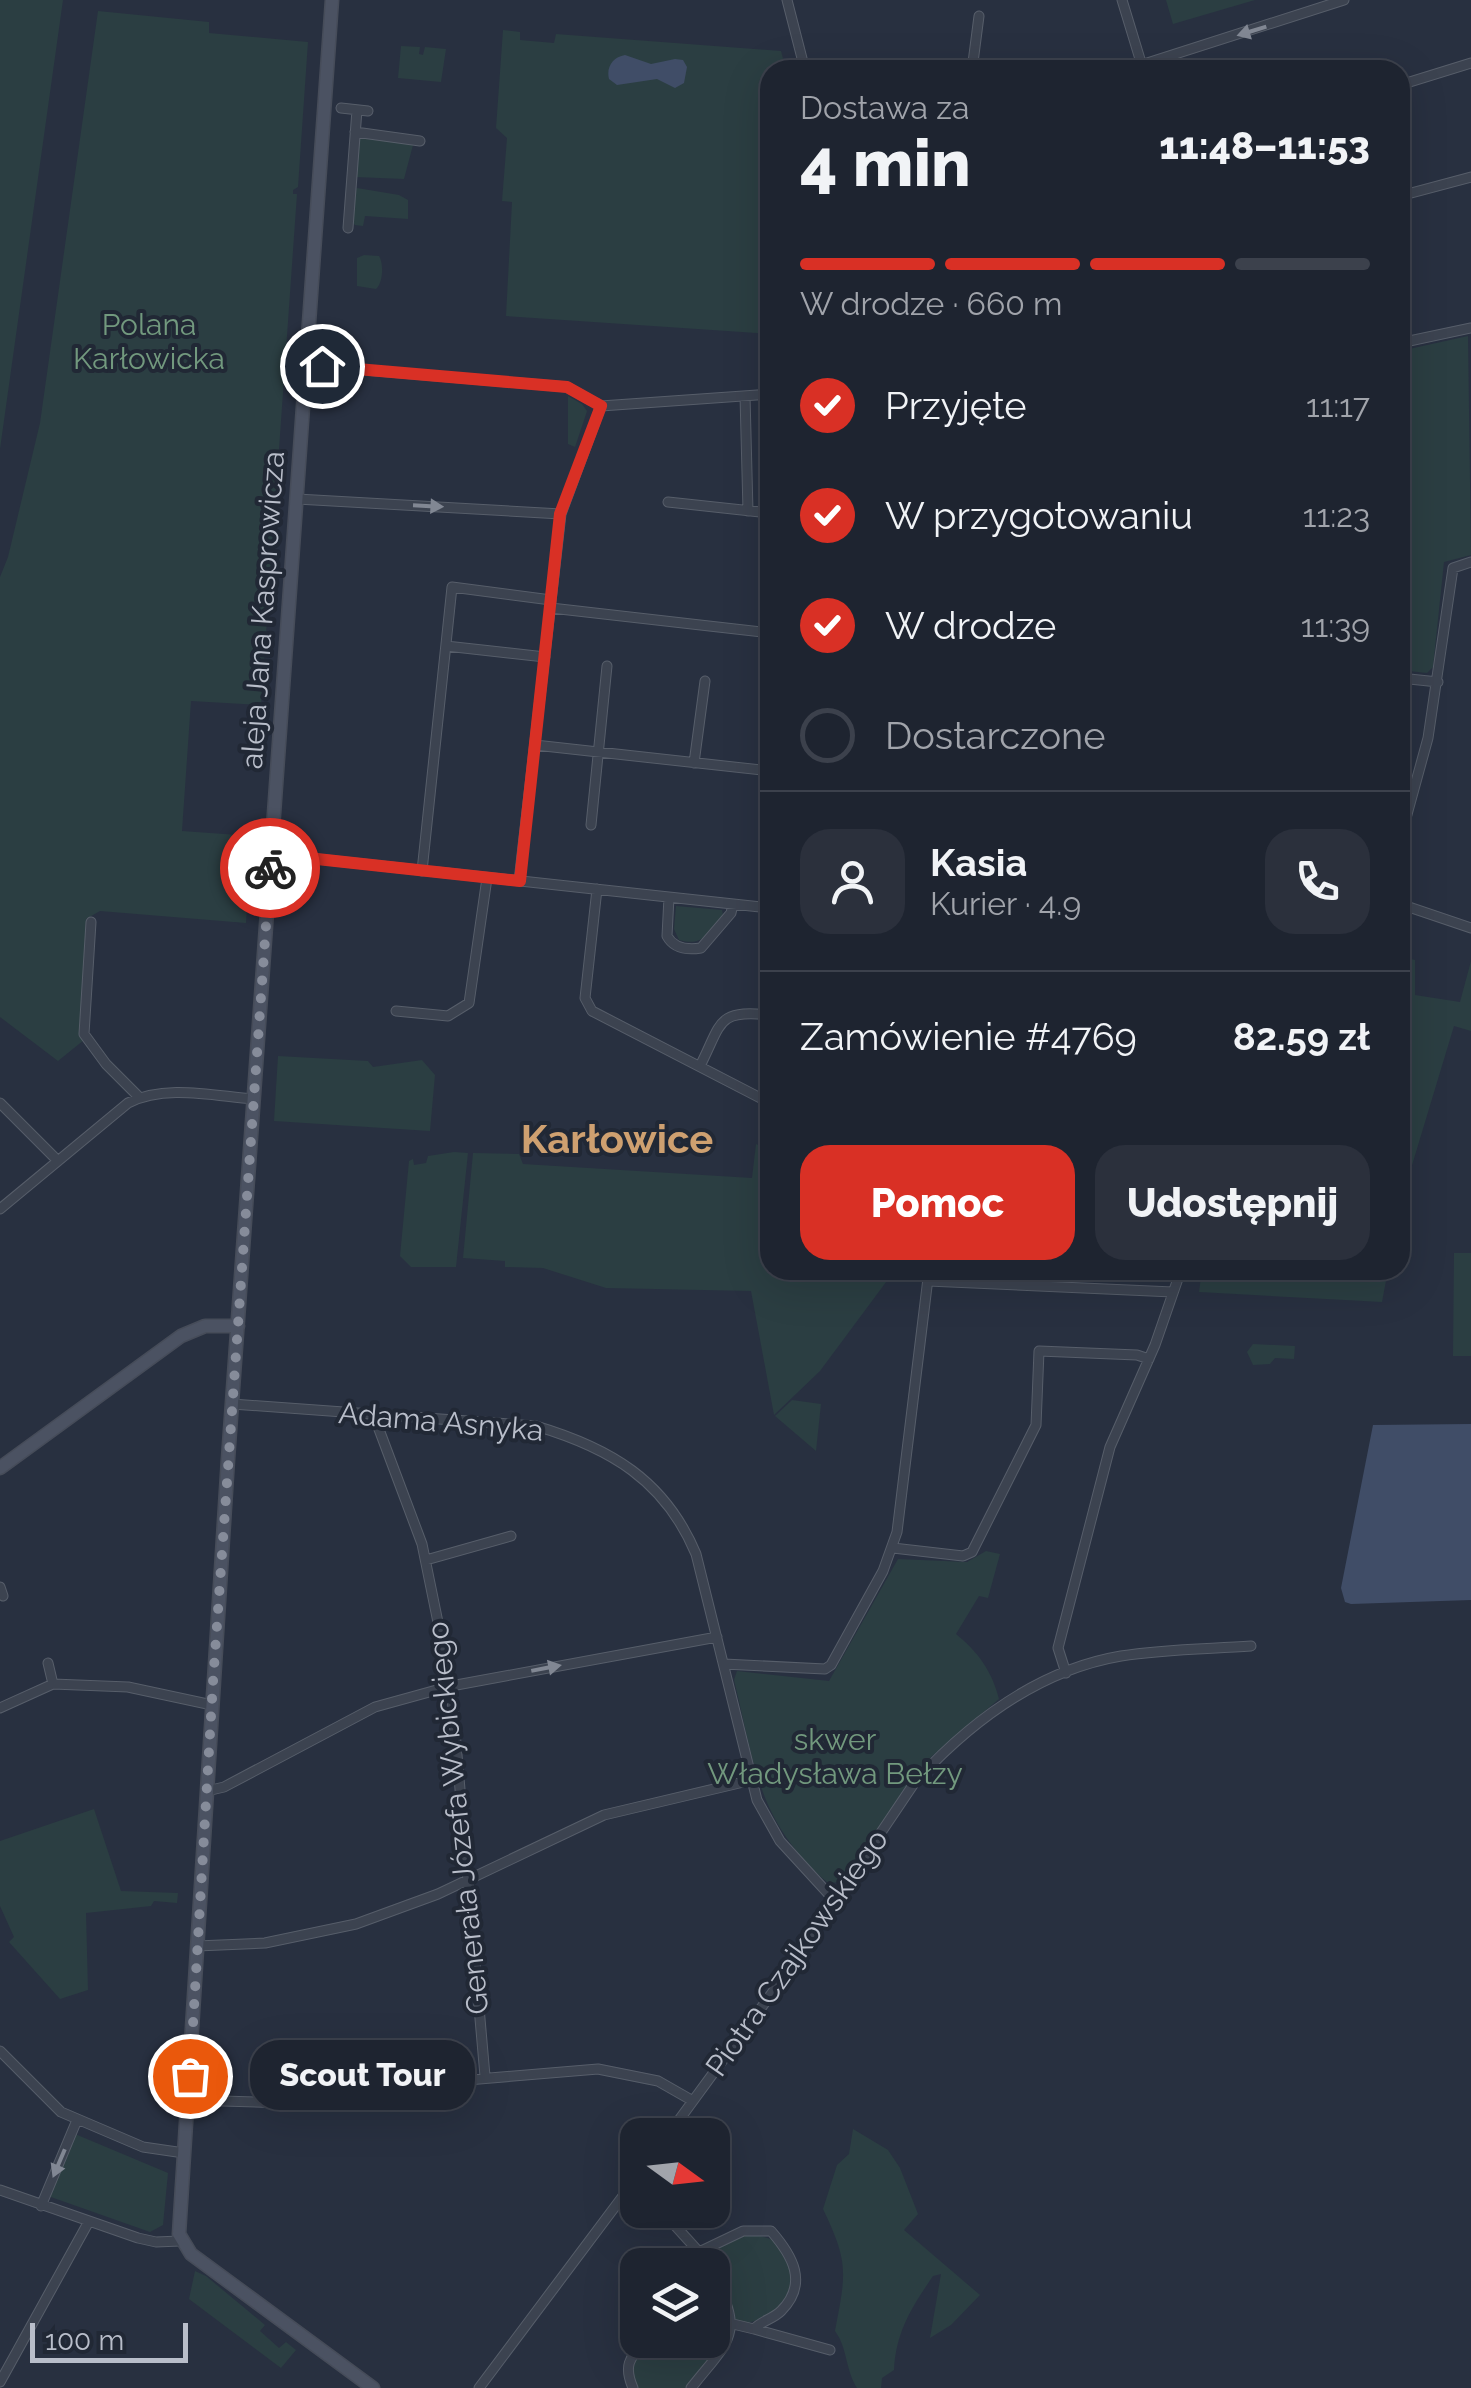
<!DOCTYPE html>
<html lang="pl">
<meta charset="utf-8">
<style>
:root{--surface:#1e2430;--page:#2b303c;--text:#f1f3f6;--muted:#a1a4ab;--line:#3c414c;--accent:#d93025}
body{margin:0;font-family:Raleway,sans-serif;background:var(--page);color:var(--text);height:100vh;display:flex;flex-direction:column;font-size:38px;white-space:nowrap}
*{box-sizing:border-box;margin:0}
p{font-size:32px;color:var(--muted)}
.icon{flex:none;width:55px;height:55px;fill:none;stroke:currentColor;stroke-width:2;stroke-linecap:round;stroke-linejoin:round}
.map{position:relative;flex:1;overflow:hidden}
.drawer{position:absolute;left:760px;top:60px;width:650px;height:1220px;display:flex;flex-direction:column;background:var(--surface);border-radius:30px;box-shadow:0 10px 40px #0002,0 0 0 2px var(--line)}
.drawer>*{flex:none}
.needle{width:65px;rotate:105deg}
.fabs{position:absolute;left:620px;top:2118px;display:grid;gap:20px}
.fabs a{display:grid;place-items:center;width:110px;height:110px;border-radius:20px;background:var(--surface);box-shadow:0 10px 40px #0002,0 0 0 2px var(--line);font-size:50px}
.scale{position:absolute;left:30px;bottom:25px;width:158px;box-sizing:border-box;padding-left:10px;border:5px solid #b9beca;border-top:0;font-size:28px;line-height:35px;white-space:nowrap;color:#b9beca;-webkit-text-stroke:8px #212835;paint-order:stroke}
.pin{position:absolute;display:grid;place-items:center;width:85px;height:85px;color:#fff;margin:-42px;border:5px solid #fff;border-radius:50%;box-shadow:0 2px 10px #0007}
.courier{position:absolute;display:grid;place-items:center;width:100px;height:100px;margin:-50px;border:8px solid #d93025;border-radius:50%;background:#fff;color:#222;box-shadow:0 2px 12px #0007}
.bubble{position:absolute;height:70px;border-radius:30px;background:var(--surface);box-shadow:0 10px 40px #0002,0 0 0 2px var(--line);font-size:32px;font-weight:800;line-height:70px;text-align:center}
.head em{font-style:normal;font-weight:800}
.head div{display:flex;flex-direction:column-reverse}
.head{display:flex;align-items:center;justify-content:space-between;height:170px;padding:0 40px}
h1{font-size:65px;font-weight:800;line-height:75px}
.bar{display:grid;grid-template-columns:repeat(4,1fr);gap:15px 10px;align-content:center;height:120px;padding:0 40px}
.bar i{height:12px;border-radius:8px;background:var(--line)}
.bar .active{background:var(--accent)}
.bar p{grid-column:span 4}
.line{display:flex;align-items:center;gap:25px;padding:0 40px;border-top:2px solid var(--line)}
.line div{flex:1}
.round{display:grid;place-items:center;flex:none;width:105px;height:105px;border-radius:30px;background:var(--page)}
ol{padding:0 40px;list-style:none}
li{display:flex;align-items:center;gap:30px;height:110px}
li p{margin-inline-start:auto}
li .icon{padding:10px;border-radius:50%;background:var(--accent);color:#fff;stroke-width:4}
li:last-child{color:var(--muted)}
li i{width:55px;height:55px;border:5px solid var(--line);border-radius:50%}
.button{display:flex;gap:20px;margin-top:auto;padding:20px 40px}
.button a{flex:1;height:115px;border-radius:30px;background:var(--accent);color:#fff;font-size:40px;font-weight:800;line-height:115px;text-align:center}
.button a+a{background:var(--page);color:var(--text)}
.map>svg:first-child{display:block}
.green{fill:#2b3e42}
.water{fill:#404d67}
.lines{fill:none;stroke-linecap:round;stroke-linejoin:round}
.street-casing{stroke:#575e6a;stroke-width:11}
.secondary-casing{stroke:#464c59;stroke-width:15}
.street{stroke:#3c4350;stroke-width:9}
.secondary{stroke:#4b5262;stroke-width:12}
.oneway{fill:#818793}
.done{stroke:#868c9a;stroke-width:10;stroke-dasharray:0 18}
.route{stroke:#d93025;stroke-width:12}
.labels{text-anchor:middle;stroke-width:8;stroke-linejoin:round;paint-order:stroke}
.park-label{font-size:30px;fill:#72997e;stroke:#212835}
.street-label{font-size:30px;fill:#b9beca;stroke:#212835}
.district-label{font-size:40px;font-weight:bold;fill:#cea070;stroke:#212835}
</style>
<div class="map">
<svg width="1471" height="2388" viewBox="0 0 1471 2388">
<rect width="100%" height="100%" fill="#283040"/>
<path class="green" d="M0 0H63L0 449Z
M1166 0H1255L1173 24Z
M98 11 209 22V33L308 42 298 187 293 190V194H297L261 705 191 701 182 831 252 836 246 923 100 911 86 919 81 1023 84 1040 58 1061 0 1017V577L8 557 40 423Z
M503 30 520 32V40L554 43 556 34 781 51 786 70H770V334L506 316 512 202 502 201 507 138 496 128Z
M401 46 420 47 419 54 423 55 425 47 446 49 441 82 398 78Z
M358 136 413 145 404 179 355 177Z
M357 188 399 195 408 200V219L365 216 363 226 355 225 352 221 354 191Z
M364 255 379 256C384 264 383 283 376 289L357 286V258Z
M1468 336 1471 555 1444 562 1433 667 1427 673 1400 670V351Z
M568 396 582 404 587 411 575 447 568 444Z
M676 906 722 910 723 915C708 933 704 947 679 940L674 929Z
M1400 956 1415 960V995L1460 1002 1471 961V1031L1454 1026 1400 1205Z
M278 1056 368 1061 373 1067 422 1060 435 1075 430 1131 274 1121Z
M756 1144 770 1151V1270H895L820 1371 774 1415 751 1291 606 1288 543 1268 505 1267V1261L463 1258 473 1153 519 1154 523 1164 752 1178Z
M454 1152 468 1153 456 1267H411L400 1256 409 1161 413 1159 414 1165 426 1163 428 1156Z
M1454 1253H1471V1356H1453Z
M1202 1270H1388L1382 1302 1199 1292Z
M1253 1344 1295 1346 1294 1359 1275 1358 1270 1364 1253 1365 1247 1352Z
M792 1400 821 1404 816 1451 775 1416Z
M986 1551 1000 1554 988 1598 979 1596 956 1634C978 1652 992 1671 999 1699L931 1757 842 1882 828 1883C757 1822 755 1765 734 1680L737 1671 829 1681 898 1559 967 1562Z
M94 1809 121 1891 178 1893 177 1903 154 1901 151 1906 86 1913 88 1990 60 1999 9 1942 14 1937 0 1906V1841Z
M853 2129 888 2150 900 2168 918 2214 904 2230 980 2295 951 2325 930 2338 941 2274 933 2276C912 2307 896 2331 894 2370L882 2378 881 2388H857C845 2369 848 2349 835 2331 846 2273 849 2263 823 2209L837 2165 849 2154Z
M75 2134 168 2173 163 2225 150 2232 48 2196Z
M738 2234 757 2235 774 2240 793 2274C789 2304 772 2318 744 2324L736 2322 727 2293 707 2258 711 2249Z
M195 2271 206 2276 265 2325 260 2331 279 2348 286 2342 296 2350 281 2368 189 2299Z
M649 2340H705L716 2351 688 2388H636L631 2367Z"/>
<path class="water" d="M625 55 651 64 675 59 683 60 687 67 684 83 675 88 657 79 617 85 609 79C606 67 613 57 625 55Z
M1471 1424V1600L1351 1604 1345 1602 1341 1588 1373 1425Z"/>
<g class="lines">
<defs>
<path id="street" d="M787 0 805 70
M1122 0 1143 69
M1141 65 1344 0
M972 70 979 16
M1400 85 1471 63
M341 108 368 111
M355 132 420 141
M1400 196 1471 177
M348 228 357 110
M1400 343 1471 328
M305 365 567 387 601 406 770 394
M745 396 748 511
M297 499 561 514
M668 502 770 513
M551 608 770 633
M446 646 545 657
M1400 678 1438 682
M535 745 770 771
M694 763 705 681
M591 825 607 666
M1400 840 1428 738 1453 568 1471 562
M271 854 770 908
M422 871 452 587 551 600
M519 881 561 514 601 406
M597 889 585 998 592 1011 770 1103
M669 897 667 936C674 949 688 950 701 948L731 913 733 904
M1400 904 1471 928
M91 922 84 1034 106 1064 139 1097
M396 1011 448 1016 469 1003 487 878
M700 1066C722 1023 716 1009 770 1015
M0 1103 58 1161
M0 1209 128 1103C165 1084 214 1096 253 1099
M928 1281 1173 1292
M232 1404 536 1426C610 1448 665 1480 696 1554L757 1800 780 1841 835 1901
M374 1416 422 1544 451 1686 485 2076
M893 1548 963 1556 972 1552 1036 1425 1039 1351 1137 1355 1149 1359
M426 1560 511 1536
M0 1587 3 1596
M48 1663 53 1684 128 1687 212 1705
M724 1664 825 1669 831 1665 883 1571 897 1532 929 1270
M1066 1673 1058 1648 1110 1447 1155 1345 1181 1270
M0 1708 53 1684
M207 1791 224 1787 375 1707 451 1686 717 1637
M197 1946 265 1943 356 1924 438 1894 604 1815 752 1780
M0 2051 61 2112 143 2147 184 2153
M188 2100 288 2103 335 2091 598 2069 658 2081 693 2101
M668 2135 783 1978 915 1782C970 1722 1038 1670 1121 1656 1164 1649 1207 1649 1251 1646
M0 2190 138 2238 156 2242 180 2241
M41 2206 77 2120
M661 2210 699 2252 707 2265
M699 2252 743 2231H771C792 2255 809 2283 781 2311 773 2319 761 2321 754 2329L733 2324
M754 2329 830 2350
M0 2382 88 2223
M479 2388 638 2176
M633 2388C623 2365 630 2358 645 2340
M691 2388C729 2340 746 2334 712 2275"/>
<path id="secondary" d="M332 0 228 1459 179 2234 191 2254 373 2388
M0 1468 181 1336 205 1326H238"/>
</defs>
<use href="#street" class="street-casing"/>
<use href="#secondary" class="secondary-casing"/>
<use href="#street" class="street"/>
<use href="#secondary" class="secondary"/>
</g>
<defs><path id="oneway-solid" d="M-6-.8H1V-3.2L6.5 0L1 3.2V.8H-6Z" transform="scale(2.5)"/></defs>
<g class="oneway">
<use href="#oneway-solid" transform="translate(1252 31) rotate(163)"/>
<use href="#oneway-solid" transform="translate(428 506) rotate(3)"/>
<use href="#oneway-solid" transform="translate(546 1668) rotate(-11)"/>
<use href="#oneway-solid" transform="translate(59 2163) rotate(113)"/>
</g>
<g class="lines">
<path class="done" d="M190 2076 213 1682 270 868"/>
<path class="route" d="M270 868 271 854 520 881 560 514 601 406 567 387 322 366"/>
</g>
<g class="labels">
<g class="park-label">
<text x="149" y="335">Polana<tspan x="149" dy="34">Karłowicka</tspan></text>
<text x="835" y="1750">skwer<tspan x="835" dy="34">Władysława Bełzy</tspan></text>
</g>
<g class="street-label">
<text transform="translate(263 610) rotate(-86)" y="10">aleja Jana Kasprowicza</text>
<text transform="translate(441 1422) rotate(5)" y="10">Adama Asnyka</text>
<text transform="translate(458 1818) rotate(-96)" y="10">Generała Józefa Wybickiego</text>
<text transform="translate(797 1953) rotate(-55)" y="10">Piotra Czajkowskiego</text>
</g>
<g class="district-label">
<text x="617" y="1153">Karłowice</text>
</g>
</g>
</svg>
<div class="fabs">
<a><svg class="needle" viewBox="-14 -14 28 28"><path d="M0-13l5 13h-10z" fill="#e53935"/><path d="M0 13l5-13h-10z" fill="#a1a4ab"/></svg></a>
<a><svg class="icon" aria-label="layers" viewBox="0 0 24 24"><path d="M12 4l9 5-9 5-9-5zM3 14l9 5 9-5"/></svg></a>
</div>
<div class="scale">100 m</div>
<div class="pin" style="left:190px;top:2076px;background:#ea580c"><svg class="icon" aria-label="bag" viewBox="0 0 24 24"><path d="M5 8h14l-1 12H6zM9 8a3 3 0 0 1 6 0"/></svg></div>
<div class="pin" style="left:322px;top:366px;background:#1f2937"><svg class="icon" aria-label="home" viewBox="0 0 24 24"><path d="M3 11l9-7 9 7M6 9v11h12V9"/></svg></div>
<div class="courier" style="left:270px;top:868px"><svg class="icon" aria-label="bike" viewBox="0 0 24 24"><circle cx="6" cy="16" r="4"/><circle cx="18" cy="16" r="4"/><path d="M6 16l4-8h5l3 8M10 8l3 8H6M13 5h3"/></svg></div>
<div class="bubble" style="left:250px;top:2040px;width:225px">Scout Tour</div>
<section class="drawer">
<div class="head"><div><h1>4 min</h1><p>Dostawa za</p></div><em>11:48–11:53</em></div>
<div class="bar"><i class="active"></i><i class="active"></i><i class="active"></i><i></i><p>W drodze · 660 m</p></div>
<ol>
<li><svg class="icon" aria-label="check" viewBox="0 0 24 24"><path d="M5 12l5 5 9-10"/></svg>Przyjęte<p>11:17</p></li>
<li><svg class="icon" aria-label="check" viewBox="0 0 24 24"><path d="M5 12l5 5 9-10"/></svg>W przygotowaniu<p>11:23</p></li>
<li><svg class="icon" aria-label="check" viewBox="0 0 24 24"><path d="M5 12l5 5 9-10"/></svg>W drodze<p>11:39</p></li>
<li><i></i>Dostarczone</li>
</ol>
<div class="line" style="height:180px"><a class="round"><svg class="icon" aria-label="person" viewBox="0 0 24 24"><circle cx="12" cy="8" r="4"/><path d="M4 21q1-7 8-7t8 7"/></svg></a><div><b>Kasia</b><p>Kurier · 4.9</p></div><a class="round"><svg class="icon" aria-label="phone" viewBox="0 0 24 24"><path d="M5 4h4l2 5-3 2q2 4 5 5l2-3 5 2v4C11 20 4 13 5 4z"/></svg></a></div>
<div class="line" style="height:130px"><div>Zamówienie #4769</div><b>82.59 zł</b></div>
<div class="button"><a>Pomoc</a><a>Udostępnij</a></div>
</section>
</div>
